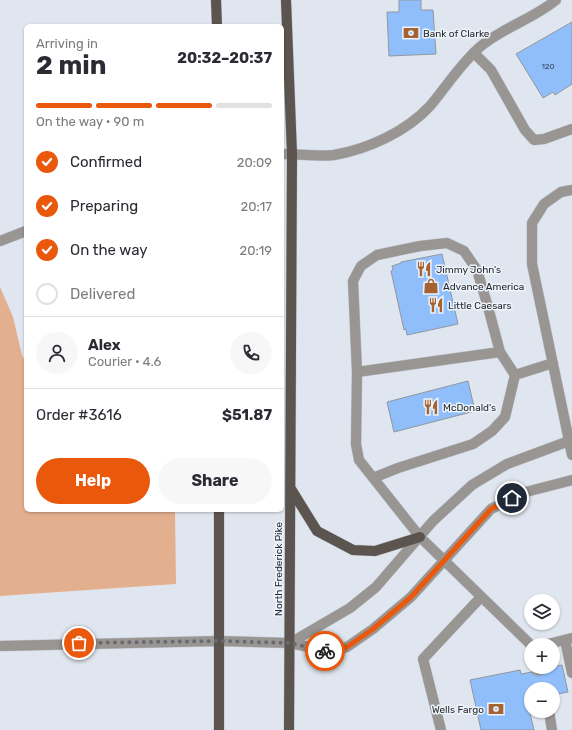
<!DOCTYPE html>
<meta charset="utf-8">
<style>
:root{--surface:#fff;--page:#f7f7f7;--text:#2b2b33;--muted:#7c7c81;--line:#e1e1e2;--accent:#ea580c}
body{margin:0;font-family:Rubik,sans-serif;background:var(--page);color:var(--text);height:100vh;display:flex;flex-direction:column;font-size:15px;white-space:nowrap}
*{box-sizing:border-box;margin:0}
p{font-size:13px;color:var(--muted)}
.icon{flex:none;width:22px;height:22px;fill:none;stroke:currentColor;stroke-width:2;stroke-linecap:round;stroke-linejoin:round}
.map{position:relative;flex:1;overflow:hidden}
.side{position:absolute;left:24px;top:24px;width:260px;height:488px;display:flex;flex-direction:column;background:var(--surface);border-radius:6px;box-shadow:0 1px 3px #0004}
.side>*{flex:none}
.controls{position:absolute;left:524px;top:594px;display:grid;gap:8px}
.controls a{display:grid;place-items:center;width:36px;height:36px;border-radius:50%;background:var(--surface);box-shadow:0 1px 3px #0004;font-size:20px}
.pin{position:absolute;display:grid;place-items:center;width:34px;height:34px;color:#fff;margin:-17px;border:2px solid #fff;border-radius:50%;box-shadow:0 1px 4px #0007}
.courier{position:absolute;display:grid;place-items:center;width:40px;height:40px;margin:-20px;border:3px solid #ea580c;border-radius:50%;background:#fff;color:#222;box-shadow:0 1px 5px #0007}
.headline em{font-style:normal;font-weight:700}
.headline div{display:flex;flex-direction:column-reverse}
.headline{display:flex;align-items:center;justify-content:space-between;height:68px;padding:0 12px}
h1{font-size:26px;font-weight:700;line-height:30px}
.bar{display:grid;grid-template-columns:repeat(4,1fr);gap:6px 4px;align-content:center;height:48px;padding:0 12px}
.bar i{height:5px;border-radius:3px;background:var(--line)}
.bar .active{background:var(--accent)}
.bar p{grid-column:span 4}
.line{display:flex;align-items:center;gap:10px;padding:0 12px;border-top:1px solid var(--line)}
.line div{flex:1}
.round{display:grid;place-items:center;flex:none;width:42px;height:42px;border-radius:21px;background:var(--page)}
ol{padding:0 12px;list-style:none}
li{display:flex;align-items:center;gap:12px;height:44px}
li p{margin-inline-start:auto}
li .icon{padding:4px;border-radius:50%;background:var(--accent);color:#fff;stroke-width:4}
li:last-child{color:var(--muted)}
li i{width:22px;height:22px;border:2px solid var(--line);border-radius:50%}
.primary-button{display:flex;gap:8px;margin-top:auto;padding:8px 12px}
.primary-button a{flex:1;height:46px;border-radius:24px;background:var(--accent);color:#fff;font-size:16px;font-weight:700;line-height:46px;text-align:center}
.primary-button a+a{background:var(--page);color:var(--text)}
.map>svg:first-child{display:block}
.green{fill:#e3b08f}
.building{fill:#8fbefb;stroke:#91979f}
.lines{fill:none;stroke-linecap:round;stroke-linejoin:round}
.service-casing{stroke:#bfc4cc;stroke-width:11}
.minor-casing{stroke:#bfc4cc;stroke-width:11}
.primary-casing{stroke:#bfc4cc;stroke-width:11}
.service{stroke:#999593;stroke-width:10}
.minor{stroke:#999593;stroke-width:10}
.primary{stroke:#5b544f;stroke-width:10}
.done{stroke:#676a70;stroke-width:4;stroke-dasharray:0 7.2}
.route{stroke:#ea580c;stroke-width:5}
.labels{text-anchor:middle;stroke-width:3;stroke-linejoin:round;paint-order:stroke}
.number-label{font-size:8px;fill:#404e5f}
.poi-label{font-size:10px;fill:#26282b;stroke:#edf4fc;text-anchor:start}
.street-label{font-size:10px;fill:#26282b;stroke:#edf4fc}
</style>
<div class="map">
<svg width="572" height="730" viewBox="0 0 572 730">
<rect width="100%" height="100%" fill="#e0e6ef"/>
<path class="green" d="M0 287 13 317 22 355 26 364V510H175L176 584 0 596Z"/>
<path class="building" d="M399 0H421V10H433L436 54 389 56 387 12H399Z
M572 22V84L555 95 553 92 543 98 516 54Z
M442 254 458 324 407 335 406 329 404 330 391 271 393 270 392 266 401 263V262Z
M468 381 475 411 394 432 387 402Z
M562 665 568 692 553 695V689H531V700L527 701 534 730H481L470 680 520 670 521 674 532 672 534 675 538 676 543 674 544 669Z"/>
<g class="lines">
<defs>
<path id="service" d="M474 53 491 70 525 130 534 140 544 139 572 129
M572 190 561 192 544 204 532 223V264L572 455
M500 352 488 307 477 270 464 251 447 243 420 246 377 255 361 266 353 281 357 372 356 444 359 460 420 537 531 645
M357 372 500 352 515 375 553 363
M373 478 398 468 473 444 492 431 505 417 515 375
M565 640 572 673
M290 643 350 608 376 587 433 521 472 485 507 464 569 441
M290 643 328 651 347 647 373 629 411 597 491 509 522 493 572 480
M544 645 572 638
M538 667V670
M549 711 552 730
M441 730 423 659 481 597"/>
<path id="minor" d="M282 154C299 154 317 157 334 155 368 149 406 132 430 106 447 86 461 63 481 46 504 27 533 19 556 0
M0 241 26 231
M0 646 219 641 290 643"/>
<path id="primary" d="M216 0 217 26
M286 0 292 154 289 730
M291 489 317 531 353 550 375 551 420 537
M219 730V510"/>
</defs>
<use href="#service" class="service-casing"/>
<use href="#minor" class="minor-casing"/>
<use href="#primary" class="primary-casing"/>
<use href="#service" class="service"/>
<use href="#minor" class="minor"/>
<use href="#primary" class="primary"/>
</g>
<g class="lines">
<path class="done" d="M79 643 219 641 290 643 325 651"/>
<path class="route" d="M325 651H328L347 647 373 629 411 597 491 509 512 498"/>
</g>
<defs>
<symbol id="bank-bare" viewBox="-9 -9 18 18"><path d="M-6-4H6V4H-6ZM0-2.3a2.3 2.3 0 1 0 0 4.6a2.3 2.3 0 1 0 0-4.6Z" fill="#a66332" stroke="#edf4fc" stroke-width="2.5" paint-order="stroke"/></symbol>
<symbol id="restaurant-bare" viewBox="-9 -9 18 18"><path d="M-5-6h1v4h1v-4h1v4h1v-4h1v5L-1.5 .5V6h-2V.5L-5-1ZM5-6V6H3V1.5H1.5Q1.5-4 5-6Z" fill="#a66332" stroke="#edf4fc" stroke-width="2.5" paint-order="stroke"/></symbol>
<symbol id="shop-bare" viewBox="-9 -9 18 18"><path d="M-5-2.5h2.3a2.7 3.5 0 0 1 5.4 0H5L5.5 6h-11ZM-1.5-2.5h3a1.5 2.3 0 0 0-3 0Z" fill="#a66332" stroke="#edf4fc" stroke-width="2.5" paint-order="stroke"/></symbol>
</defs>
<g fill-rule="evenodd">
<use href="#bank-bare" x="400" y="22" width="22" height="22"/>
<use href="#restaurant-bare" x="413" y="258" width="22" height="22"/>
<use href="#shop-bare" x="420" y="275" width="22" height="22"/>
<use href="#restaurant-bare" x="425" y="294" width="22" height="22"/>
<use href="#restaurant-bare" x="420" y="396" width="22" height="22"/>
<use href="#bank-bare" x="485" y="698" width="22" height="22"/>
</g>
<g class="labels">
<g class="number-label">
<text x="548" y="69">120</text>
</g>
<g class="poi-label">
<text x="423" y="37">Bank of Clarke</text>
<text x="436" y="273">Jimmy John's</text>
<text x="443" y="290">Advance America</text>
<text x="448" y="309">Little Caesars</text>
<text x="443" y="411">McDonald's</text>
<text x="484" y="713" text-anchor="end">Wells Fargo</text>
</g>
<g class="street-label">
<text transform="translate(278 569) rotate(-90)" y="4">North Frederick Pike</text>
</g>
</g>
</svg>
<div class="controls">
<a><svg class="icon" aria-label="layers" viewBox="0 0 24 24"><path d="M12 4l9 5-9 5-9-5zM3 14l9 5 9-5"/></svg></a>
<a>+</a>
<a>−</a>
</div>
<div class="pin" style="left:79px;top:643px;background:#ea580c"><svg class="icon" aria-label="bag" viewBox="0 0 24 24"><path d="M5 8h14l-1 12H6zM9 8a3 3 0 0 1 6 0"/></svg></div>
<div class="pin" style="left:512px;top:498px;background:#1f2937"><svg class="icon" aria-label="home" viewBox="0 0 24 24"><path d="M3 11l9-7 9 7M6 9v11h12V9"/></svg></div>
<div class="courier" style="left:325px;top:651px"><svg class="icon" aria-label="bike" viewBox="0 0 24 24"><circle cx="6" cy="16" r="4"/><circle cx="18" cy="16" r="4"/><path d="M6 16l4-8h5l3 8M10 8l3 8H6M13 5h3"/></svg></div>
<section class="side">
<div class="headline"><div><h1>2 min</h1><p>Arriving in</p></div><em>20:32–20:37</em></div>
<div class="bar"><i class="active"></i><i class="active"></i><i class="active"></i><i></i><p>On the way · 90 m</p></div>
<ol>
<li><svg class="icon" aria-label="check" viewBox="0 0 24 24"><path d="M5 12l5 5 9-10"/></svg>Confirmed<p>20:09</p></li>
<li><svg class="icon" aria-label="check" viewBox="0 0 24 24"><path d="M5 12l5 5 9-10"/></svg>Preparing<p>20:17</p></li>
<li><svg class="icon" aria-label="check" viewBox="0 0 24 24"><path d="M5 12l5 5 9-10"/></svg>On the way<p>20:19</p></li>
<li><i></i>Delivered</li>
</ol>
<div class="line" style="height:72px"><a class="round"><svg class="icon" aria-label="person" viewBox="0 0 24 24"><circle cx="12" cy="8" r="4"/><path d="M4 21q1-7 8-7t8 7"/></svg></a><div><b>Alex</b><p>Courier · 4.6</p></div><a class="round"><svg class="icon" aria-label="phone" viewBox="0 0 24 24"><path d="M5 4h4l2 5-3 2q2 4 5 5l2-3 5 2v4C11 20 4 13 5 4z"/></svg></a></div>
<div class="line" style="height:52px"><div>Order #3616</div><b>$51.87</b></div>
<div class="primary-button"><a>Help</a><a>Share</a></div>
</section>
</div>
